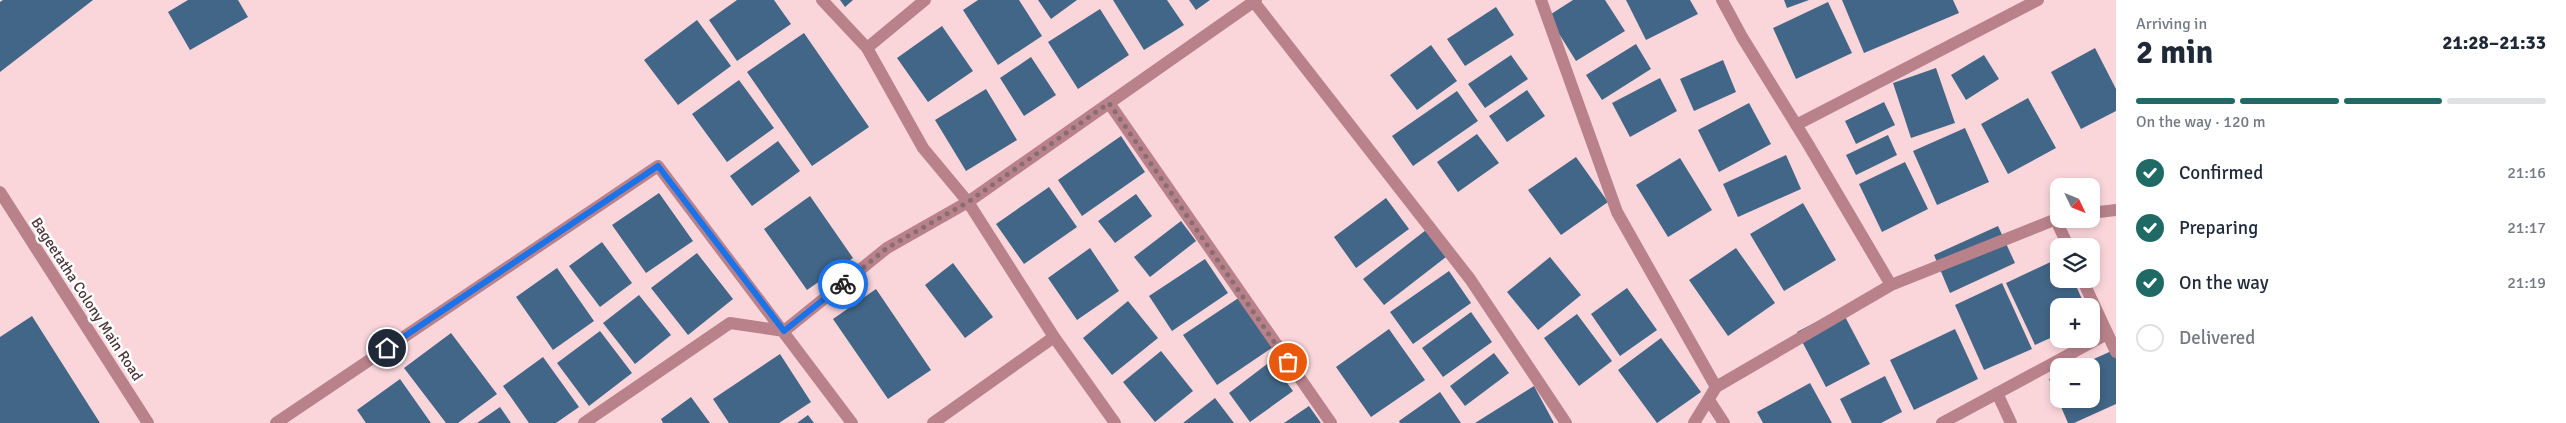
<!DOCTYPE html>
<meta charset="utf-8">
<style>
:root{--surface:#fff;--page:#f6f6f7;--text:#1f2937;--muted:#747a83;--line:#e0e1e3;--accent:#1f6a64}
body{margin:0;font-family:Signika,sans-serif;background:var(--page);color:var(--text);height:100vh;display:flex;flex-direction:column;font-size:19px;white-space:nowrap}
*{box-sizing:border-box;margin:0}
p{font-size:16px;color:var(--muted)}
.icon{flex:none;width:28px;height:28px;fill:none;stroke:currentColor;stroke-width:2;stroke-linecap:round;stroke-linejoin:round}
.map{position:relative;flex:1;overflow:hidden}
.drawer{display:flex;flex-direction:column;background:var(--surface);width:450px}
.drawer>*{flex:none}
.needle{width:32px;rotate:133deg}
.controls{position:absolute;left:2050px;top:178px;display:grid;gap:10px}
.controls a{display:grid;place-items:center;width:50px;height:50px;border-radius:10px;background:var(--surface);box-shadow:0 2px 8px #0003;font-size:25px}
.pin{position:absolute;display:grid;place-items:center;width:42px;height:42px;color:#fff;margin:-21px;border:2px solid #fff;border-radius:50%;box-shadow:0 1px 5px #0007}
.courier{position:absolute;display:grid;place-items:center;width:50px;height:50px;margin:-25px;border:4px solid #1a73e8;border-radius:50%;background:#fff;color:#222;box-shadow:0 1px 6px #0007}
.headline em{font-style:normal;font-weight:700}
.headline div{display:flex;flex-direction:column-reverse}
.headline{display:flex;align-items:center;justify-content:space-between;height:85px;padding:0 20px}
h1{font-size:32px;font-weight:700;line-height:38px}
.bar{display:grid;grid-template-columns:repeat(4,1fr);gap:8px 5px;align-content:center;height:60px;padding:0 20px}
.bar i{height:6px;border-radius:4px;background:var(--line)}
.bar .on{background:var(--accent)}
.bar p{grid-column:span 4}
ol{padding:0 20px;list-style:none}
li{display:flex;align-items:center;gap:15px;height:55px}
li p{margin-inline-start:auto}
li .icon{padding:5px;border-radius:50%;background:var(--accent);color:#fff;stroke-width:4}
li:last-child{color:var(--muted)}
li i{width:28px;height:28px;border:2px solid var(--line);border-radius:50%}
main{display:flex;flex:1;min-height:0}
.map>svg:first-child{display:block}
.building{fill:#426687}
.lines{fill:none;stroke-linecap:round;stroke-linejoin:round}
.minor{stroke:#b9828b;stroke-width:12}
.done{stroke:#886d71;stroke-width:5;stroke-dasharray:0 9}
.route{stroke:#1a73e8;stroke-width:6}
.labels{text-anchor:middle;stroke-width:5;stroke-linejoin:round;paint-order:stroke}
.street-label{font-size:15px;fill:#4b3438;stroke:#fff}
</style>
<main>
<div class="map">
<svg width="2116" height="423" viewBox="0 0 2116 423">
<rect width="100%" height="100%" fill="#fad6db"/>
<path class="building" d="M3 0H93L0 72V2Z
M188 0H238L248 17 190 50 168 12Z
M737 0H774L791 24 737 61 709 20Z
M840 0H853L845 7Z
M978 0H1019L1042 36 998 65 963 10Z
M1038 0H1077L1051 19Z
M1113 0H1167L1184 25 1144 50Z
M1189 0H1210L1196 10Z
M1573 0H1605L1625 31 1576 61 1548 16Z
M1626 0H1690L1698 14 1646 40Z
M1784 0H1809L1787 8Z
M1842 0H1953L1959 13 1864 53Z
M1828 2 1852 53 1796 79 1773 28Z
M1496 7 1514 35 1465 66 1447 39Z
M1100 9 1129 55 1078 89 1048 42Z
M697 20 731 66 678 105 644 60Z
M942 26 973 71 928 102 897 58Z
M804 33 869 127 812 166 747 72Z
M1636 44 1651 69 1602 100 1586 75Z
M1431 45 1457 81 1417 110 1390 75Z
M2095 48 2116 89V111L2081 129 2051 72Z
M1511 55 1528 79 1485 108 1468 84Z
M1984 55 1999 79 1966 100 1951 75Z
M1031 57 1056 95 1024 116 1000 78Z
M1723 60 1736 92 1694 111 1680 79Z
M1936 68 1955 123 1911 138 1893 83Z
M1660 78 1677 111 1630 137 1612 103Z
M739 80 774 128 727 162 692 114Z
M986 89 1017 140 966 171 935 120Z
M1527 90 1545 116 1507 142 1489 116Z
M1457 91 1478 121 1413 166 1392 136Z
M2028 98 2056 148 2008 174 1981 124Z
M1884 102 1895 125 1856 144 1845 121Z
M1749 103 1771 144 1719 172 1698 130Z
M1965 128 1989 182 1937 205 1913 151Z
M1477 134 1499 163 1458 192 1437 162Z
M1888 135 1897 155 1856 175 1846 155Z
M1121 136 1145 172 1082 216 1058 180Z
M778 141 800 171 752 206 730 176Z
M1786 155 1801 189 1738 217 1723 184Z
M1576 157 1608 202 1561 235 1528 190Z
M1680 158 1712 210 1668 237 1636 185Z
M1905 162 1928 209 1882 232 1859 184Z
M1049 187 1077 227 1024 264 996 224Z
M659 193 693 241 646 273 612 225Z
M1136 194 1152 216 1115 243 1098 221Z
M810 196 853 258 807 290 764 229Z
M1386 198 1409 229 1356 268 1334 237Z
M1803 203 1836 260 1784 291 1750 234Z
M1181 221 1196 241 1150 277 1134 257Z
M1998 226 2015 263 1950 293 1934 255Z
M1426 230 1446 257 1384 305 1363 279Z
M602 242 632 283 600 307 569 266Z
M1090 248 1119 291 1077 320 1048 278Z
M1736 248 1775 303 1728 336 1689 280Z
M697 253 733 299 688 335 651 288Z
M1550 257 1581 295 1538 330 1507 292Z
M2059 258V279H2073L2085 306H2059V334L2035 345 2006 283Z
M1205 259 1228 293 1172 331 1149 296Z
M953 263 993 317 965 338 925 285Z
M557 268 594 321 553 350 516 297Z
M1449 271 1471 303 1413 344 1390 312Z
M2002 283 2032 349 1984 370 1955 305Z
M1627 288 1657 330 1620 356 1591 314Z
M876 289 931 370 888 399 833 319Z
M639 295 671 335 635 364 603 323Z
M1240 297 1273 347 1217 385 1183 335Z
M1128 301 1158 338 1112 375 1083 338Z
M1841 309 1870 364 1826 387 1797 332Z
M1471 312 1492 342 1443 377 1422 348Z
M1577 314 1612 361 1579 386 1544 338Z
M32 316 100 423H0V337Z
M1389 329 1425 380 1371 417 1336 367Z
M1955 329 1978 379 1914 410 1890 360Z
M600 331 632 373 589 406 557 363Z
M451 333 497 394 458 423H446L404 368Z
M1661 338 1701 392 1657 423 1618 370Z
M2116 349V404L2074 423H2068L2049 379 2059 375V399H2091V366H2078Z
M1161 351 1193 391 1155 422 1123 382Z
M1494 353 1509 373 1465 406 1450 386Z
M780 354 811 402 779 423H729L713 399Z
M543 357 579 407 556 423H529L503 386Z
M1271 361 1293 391 1250 422 1229 393Z
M1885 376 1902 412 1881 423H1852L1840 399Z
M400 379 431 423H366L357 410Z
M1810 383 1832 423H1763L1757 412Z
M1534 386 1554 423H1475Z
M1440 392 1461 423H1400L1399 421Z
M691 397 710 423H663L661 419Z
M1215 398 1234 423H1183Z
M1309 406 1321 423H1284Z
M500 407 511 423H477Z
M808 415 814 423H797Z"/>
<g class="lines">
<path class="minor" d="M822 0 867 48 925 0
M1541 0 1617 212 1716 387 1694 423
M1254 2 1470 279 1566 423
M1109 103 1331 423
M1796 125 2038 0
M0 192 148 423
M2091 213 2116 210
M2055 218 2068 246
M2082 279 2116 352
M1891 285 2059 218
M1716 387 1891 285 1808 144 1742 37 1722 0
M1997 393 2011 423
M1709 400 1724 423
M276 423 658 166 852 423
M584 423 730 323 784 331 887 248 968 202 923 148 867 48
M933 423 1054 337
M1115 423 1054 337 968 202 1256 0
M1942 423 2107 334"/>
</g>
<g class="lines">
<path class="done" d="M843 284 887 248 968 202 1109 103 1288 362"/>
<path class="route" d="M387 348 658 166 784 331 843 284"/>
</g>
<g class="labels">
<g class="street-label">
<text transform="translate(87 299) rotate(57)" y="5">Bageetatha Colony Main Road</text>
</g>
</g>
</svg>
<div class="controls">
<a><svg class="needle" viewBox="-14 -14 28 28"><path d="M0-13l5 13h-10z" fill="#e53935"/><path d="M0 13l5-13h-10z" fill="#747a83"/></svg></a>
<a><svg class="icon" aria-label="layers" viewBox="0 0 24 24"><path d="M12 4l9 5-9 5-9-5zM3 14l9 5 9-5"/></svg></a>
<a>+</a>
<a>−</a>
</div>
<div class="pin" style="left:1288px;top:362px;background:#ea580c"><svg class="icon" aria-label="bag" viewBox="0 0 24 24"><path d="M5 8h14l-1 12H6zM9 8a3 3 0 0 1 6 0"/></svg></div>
<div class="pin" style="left:387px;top:348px;background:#1f2937"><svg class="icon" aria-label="home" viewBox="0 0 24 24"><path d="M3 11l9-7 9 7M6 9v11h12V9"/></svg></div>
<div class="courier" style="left:843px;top:284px"><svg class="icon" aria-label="bike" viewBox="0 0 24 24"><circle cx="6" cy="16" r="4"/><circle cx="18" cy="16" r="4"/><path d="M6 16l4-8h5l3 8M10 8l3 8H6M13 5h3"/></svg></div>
</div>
<section class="drawer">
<div class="headline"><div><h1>2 min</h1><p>Arriving in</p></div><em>21:28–21:33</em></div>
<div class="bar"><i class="on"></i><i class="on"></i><i class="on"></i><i></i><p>On the way · 120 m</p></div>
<ol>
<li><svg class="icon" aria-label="check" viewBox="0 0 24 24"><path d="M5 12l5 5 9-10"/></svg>Confirmed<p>21:16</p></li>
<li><svg class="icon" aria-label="check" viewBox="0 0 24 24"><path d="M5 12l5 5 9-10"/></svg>Preparing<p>21:17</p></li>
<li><svg class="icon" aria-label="check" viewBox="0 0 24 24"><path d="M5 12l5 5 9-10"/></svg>On the way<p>21:19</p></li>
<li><i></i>Delivered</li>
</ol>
</section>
</main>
